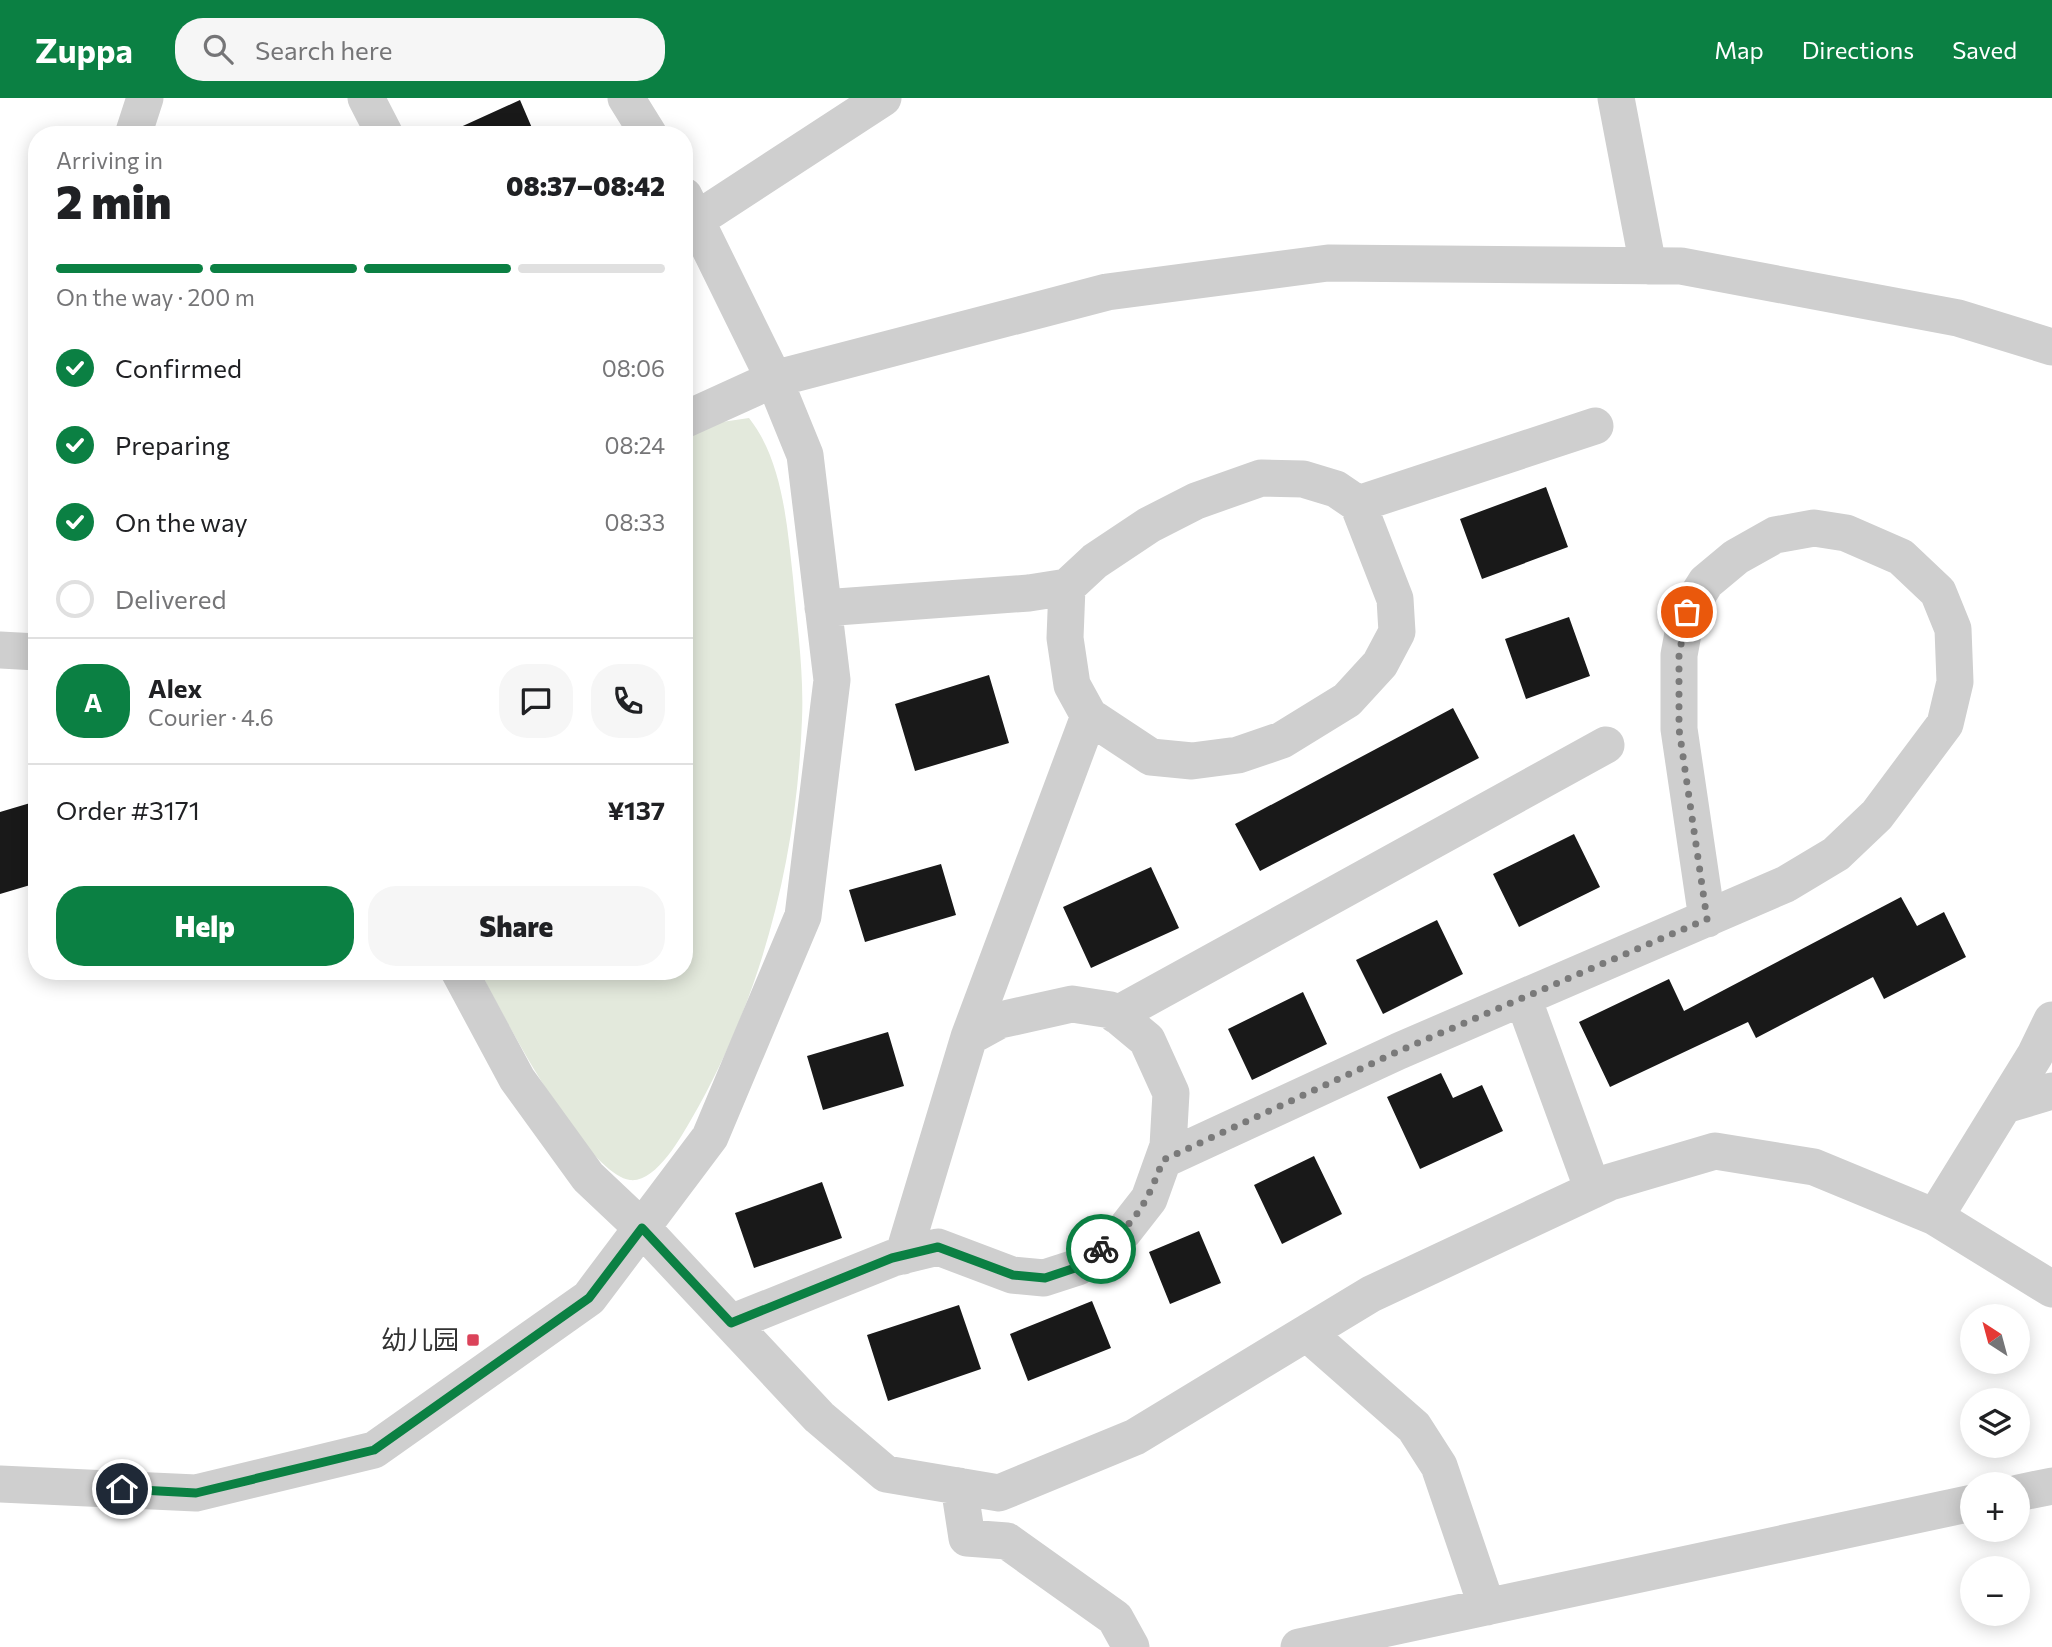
<!DOCTYPE html>
<meta charset="utf-8">
<style>
:root{--surface:#fff;--page:#f6f6f6;--text:#202124;--muted:#757577;--line:#e0e0e0;--accent:#0b8043}
body{margin:0;font-family:Commissioner,"Noto Sans SC",sans-serif;background:var(--page);color:var(--text);height:100vh;display:flex;flex-direction:column;font-size:26px;white-space:nowrap}
*{box-sizing:border-box;margin:0}
p{font-size:23px;color:var(--muted)}
.icon{flex:none;width:38px;height:38px;fill:none;stroke:currentColor;stroke-width:2;stroke-linecap:round;stroke-linejoin:round}
.map{position:relative;flex:1;overflow:hidden}
.sheet{position:absolute;left:28px;top:28px;width:665px;height:854px;display:flex;flex-direction:column;background:var(--surface);border-radius:28px;box-shadow:0 4px 18px #0003}
.sheet>*{flex:none}
.needle{width:46px;rotate:324deg}
.controls{position:absolute;left:1960px;top:1206px;display:grid;gap:14px}
.controls a{display:grid;place-items:center;width:70px;height:70px;border-radius:50%;background:var(--surface);box-shadow:0 4px 18px #0003;font-size:35px}
.pin{position:absolute;display:grid;place-items:center;width:60px;height:60px;color:#fff;margin:-30px;border:4px solid #fff;border-radius:50%;box-shadow:0 2px 7px #0007}
.courier{position:absolute;display:grid;place-items:center;width:70px;height:70px;margin:-35px;border:5px solid #0b8043;border-radius:50%;background:#fff;color:#222;box-shadow:0 2px 9px #0007}
.head em{font-style:normal;font-weight:800}
.head div{display:flex;flex-direction:column-reverse}
.head{display:flex;align-items:center;justify-content:space-between;height:119px;padding:0 28px}
h1{font-size:46px;font-weight:800;line-height:52px}
.bar{display:grid;grid-template-columns:repeat(4,1fr);gap:10px 7px;align-content:center;height:84px;padding:0 28px}
.bar i{height:9px;border-radius:5px;background:var(--line)}
.bar .current{background:var(--accent)}
.bar p{grid-column:span 4}
.line{display:flex;align-items:center;gap:18px;padding:0 28px;border-top:2px solid var(--line)}
.line div{flex:1}
.round{display:grid;place-items:center;flex:none;width:74px;height:74px;border-radius:28px;background:var(--page)}
ol{padding:0 28px;list-style:none}
li{display:flex;align-items:center;gap:21px;height:77px}
li p{margin-inline-start:auto}
li .icon{padding:7px;border-radius:50%;background:var(--accent);color:#fff;stroke-width:4}
li:last-child{color:var(--muted)}
li i{width:38px;height:38px;border:4px solid var(--line);border-radius:50%}
.cta{display:flex;gap:14px;margin-top:auto;padding:14px 28px}
.cta a{flex:1;height:80px;border-radius:28px;background:var(--accent);color:#fff;font-size:28px;font-weight:800;line-height:80px;text-align:center}
.cta a+a{background:var(--page);color:var(--text)}
header{display:flex;align-items:center;gap:42px;box-sizing:border-box;height:98px;padding:0 35px;background:var(--accent);color:#fff}
header strong{font-size:33px}
nav{display:flex;gap:38px;margin-inline-start:auto;font-size:24px}
.search{width:490px;height:63px;background:var(--page);display:flex;align-items:center;gap:18px;box-sizing:border-box;padding:0 24px;border-radius:28px;color:var(--muted);font-size:26px}
.map>svg:first-child{display:block}
.green{fill:#e3e9dc}
.building{fill:#191919}
.lines{fill:none;stroke-linecap:round;stroke-linejoin:round}
.street{stroke:#cfcfcf;stroke-width:37}
.done{stroke:#7a7a7a;stroke-width:7;stroke-dasharray:0 12.6}
.route{stroke:#0b8043;stroke-width:9}
.poi-dot{fill:#db435a;stroke:#fff;stroke-width:2.5}
.labels{text-anchor:middle;stroke-width:7;stroke-linejoin:round;paint-order:stroke}
.poi-label{font-size:26px;fill:#323232;stroke:#fff;text-anchor:end}
</style>
<header>
<strong>Zuppa</strong>
<div class="search"><svg class="icon" aria-label="search" viewBox="0 0 24 24"><circle cx="10" cy="10" r="6"/><path d="M15 15l6 6"/></svg>Search here</div>
<nav><a>Map</a><a>Directions</a><a>Saved</a></nav>
</header>
<div class="map">
<svg width="2052" height="1549" viewBox="0 0 2052 1549">
<rect width="100%" height="100%" fill="#fff"/>
<path class="green" d="M749 320C783 363 787 427 793 480 797 526 804 574 802 621 797 760 762 899 692 1020 681 1039 656 1085 630 1082 585 1076 501 914 480 873H684V336L715 325Z"/>
<path class="building" d="M520 2 535 37H443Z
M1546 389 1568 449 1482 481 1460 421Z
M1569 519 1590 578 1526 601 1505 541Z
M989 577 1009 645 915 673 895 606Z
M1453 610 1479 660 1260 773 1235 726Z
M37 703V785L0 796V714Z
M1574 736 1600 789 1519 829 1493 776Z
M941 766 956 817 865 844 849 792Z
M1151 769 1179 830 1091 870 1063 809Z
M1901 799 1917 828 1944 814 1966 859 1884 901 1873 879 1756 940 1748 924 1610 989 1579 924 1669 881 1684 913Z
M1437 822 1463 876 1383 916 1356 862Z
M1303 894 1327 946 1252 982 1228 931Z
M888 934 904 988 823 1012 807 958Z
M1441 975 1453 1000 1482 987 1503 1033 1420 1071 1387 999Z
M1314 1058 1342 1116 1282 1146 1254 1087Z
M822 1084 842 1140 754 1170 735 1115Z
M1199 1133 1221 1185 1170 1206 1149 1154Z
M1092 1203 1111 1250 1028 1283 1010 1236Z
M959 1207 981 1271 888 1303 867 1237Z"/>
<g class="lines">
<path class="street" d="M366 0 385 37
M626 0 649 37
M1616 0 1648 168
M133 37 145 0
M696 122 883 0
M684 322 774 281 1107 194 1328 165 1681 168 1958 220 2052 249
M1358 406 1595 328
M823 510 1029 495 1067 489 1095 463 1149 427 1196 403 1261 380 1303 381 1336 391 1358 406 1395 501 1397 534 1380 566 1347 602 1282 642 1238 657 1192 663 1151 659 1089 618 1072 587 1065 540 1067 489
M0 552 37 554
M459 873 517 981 588 1079 642 1130 819 1319 886 1376 999 1395 1135 1339 1371 1196 1610 1084 1715 1053 1814 1069 1935 1119 2052 1191
M1523 900 1593 1092
M1116 917 1606 647
M2005 1007 2052 993
M1163 1062 1399 953 1786 786 1836 756 1877 717 1945 626 1955 584 1953 531 1938 494 1901 459 1846 435 1814 430 1775 437 1736 459 1706 484 1687 514 1679 557V631L1707 821
M1935 1119 2035 957 2052 922
M903 1158 969 939 1089 618
M731 1225 893 1160 938 1149 1012 1177 1044 1180 1078 1169 1124 1133 1149 1101 1168 1048 1171 995 1147 942 1111 912 1072 906 1000 922 969 939
M1307 1235 1414 1329 1439 1368 1487 1509
M0 1386 196 1395 374 1352 589 1200 710 1039 803 818 832 582 805 357 774 281 684 98
M959 1388 967 1440 1007 1443 1115 1520 1131 1549
M2018 1395 2052 1388
M1299 1549 1972 1405"/>
</g>
<g class="lines">
<path class="done" d="M1101 1151C1137 1123 1147 1105 1163 1062L1399 953 1707 821 1679 631V557L1687 514"/>
<path class="route" d="M122 1391 196 1395 374 1352 589 1200 642 1130 731 1225 892 1160 938 1149 1013 1177 1045 1180 1078 1169 1101 1151"/>
</g>
<rect class="poi-dot" x="466" y="1235" width="14" height="14" rx="3.5"/>
<g class="labels">
<g class="poi-label">
<text x="459" y="1251">幼儿园</text>
</g>
</g>
</svg>
<div class="controls">
<a><svg class="needle" viewBox="-14 -14 28 28"><path d="M0-13l5 13h-10z" fill="#e53935"/><path d="M0 13l5-13h-10z" fill="#757577"/></svg></a>
<a><svg class="icon" aria-label="layers" viewBox="0 0 24 24"><path d="M12 4l9 5-9 5-9-5zM3 14l9 5 9-5"/></svg></a>
<a>+</a>
<a>−</a>
</div>
<div class="pin" style="left:1687px;top:514px;background:#ea580c"><svg class="icon" aria-label="bag" viewBox="0 0 24 24"><path d="M5 8h14l-1 12H6zM9 8a3 3 0 0 1 6 0"/></svg></div>
<div class="pin" style="left:122px;top:1391px;background:#1f2937"><svg class="icon" aria-label="home" viewBox="0 0 24 24"><path d="M3 11l9-7 9 7M6 9v11h12V9"/></svg></div>
<div class="courier" style="left:1101px;top:1151px"><svg class="icon" aria-label="bike" viewBox="0 0 24 24"><circle cx="6" cy="16" r="4"/><circle cx="18" cy="16" r="4"/><path d="M6 16l4-8h5l3 8M10 8l3 8H6M13 5h3"/></svg></div>
<section class="sheet">
<div class="head"><div><h1>2 min</h1><p>Arriving in</p></div><em>08:37–08:42</em></div>
<div class="bar"><i class="current"></i><i class="current"></i><i class="current"></i><i></i><p>On the way · 200 m</p></div>
<ol>
<li><svg class="icon" aria-label="check" viewBox="0 0 24 24"><path d="M5 12l5 5 9-10"/></svg>Confirmed<p>08:06</p></li>
<li><svg class="icon" aria-label="check" viewBox="0 0 24 24"><path d="M5 12l5 5 9-10"/></svg>Preparing<p>08:24</p></li>
<li><svg class="icon" aria-label="check" viewBox="0 0 24 24"><path d="M5 12l5 5 9-10"/></svg>On the way<p>08:33</p></li>
<li><i></i>Delivered</li>
</ol>
<div class="line" style="height:126px"><b class="round" style="background:var(--accent);color:#fff">A</b><div><b>Alex</b><p>Courier · 4.6</p></div><a class="round"><svg class="icon" aria-label="chat" viewBox="0 0 24 24"><path d="M4 5h16v11H9l-5 4z"/></svg></a><a class="round"><svg class="icon" aria-label="phone" viewBox="0 0 24 24"><path d="M5 4h4l2 5-3 2q2 4 5 5l2-3 5 2v4C11 20 4 13 5 4z"/></svg></a></div>
<div class="line" style="height:91px"><div>Order #3171</div><b>¥137</b></div>
<div class="cta"><a>Help</a><a>Share</a></div>
</section>
</div>
